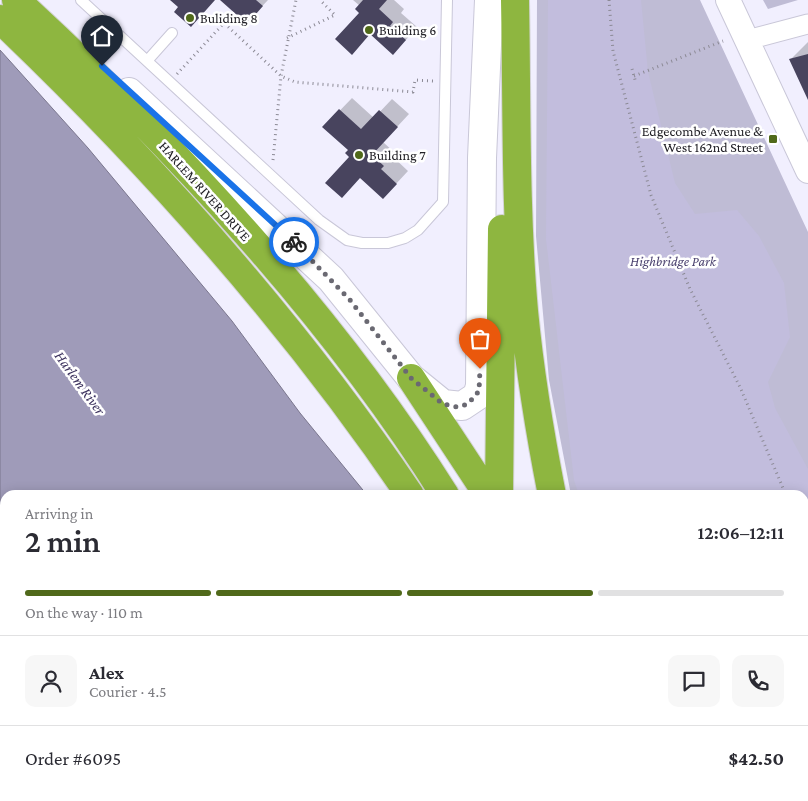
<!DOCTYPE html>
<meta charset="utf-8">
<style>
:root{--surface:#fff;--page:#f7f7f7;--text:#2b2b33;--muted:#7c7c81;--line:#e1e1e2;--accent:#50691a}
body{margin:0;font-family:"Crimson Pro",serif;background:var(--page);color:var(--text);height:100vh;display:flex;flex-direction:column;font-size:19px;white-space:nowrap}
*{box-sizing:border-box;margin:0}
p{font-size:16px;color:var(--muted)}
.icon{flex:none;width:28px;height:28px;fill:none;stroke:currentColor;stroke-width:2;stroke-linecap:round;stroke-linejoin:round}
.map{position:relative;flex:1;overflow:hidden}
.sheet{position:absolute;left:0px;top:490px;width:809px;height:311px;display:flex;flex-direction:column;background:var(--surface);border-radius:15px 15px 0 0;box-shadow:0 2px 12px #0003}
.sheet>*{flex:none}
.pin{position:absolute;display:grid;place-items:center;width:42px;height:42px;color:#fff;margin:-51px -21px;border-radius:50% 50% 50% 0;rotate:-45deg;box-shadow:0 0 5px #0007}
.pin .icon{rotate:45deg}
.courier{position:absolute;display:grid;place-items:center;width:50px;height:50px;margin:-25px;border:4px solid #1a73e8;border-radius:50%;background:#fff;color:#222;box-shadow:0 1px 6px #0007}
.headline em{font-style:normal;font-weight:600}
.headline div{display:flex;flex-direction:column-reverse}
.headline{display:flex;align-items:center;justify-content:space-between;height:85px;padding:0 25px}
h1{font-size:32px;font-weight:600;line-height:38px}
.bar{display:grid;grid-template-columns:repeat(4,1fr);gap:8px 5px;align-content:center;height:60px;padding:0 25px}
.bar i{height:6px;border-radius:4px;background:var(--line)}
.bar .active{background:var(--accent)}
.bar p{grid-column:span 4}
.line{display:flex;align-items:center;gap:12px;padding:0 25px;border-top:1px solid var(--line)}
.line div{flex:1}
.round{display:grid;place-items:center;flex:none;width:52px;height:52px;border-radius:10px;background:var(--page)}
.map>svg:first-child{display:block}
.built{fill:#e7e4fd}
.green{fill:#bfbcd5}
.forest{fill:#c2bddd}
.water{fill:#9f9bb9;stroke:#7a768d}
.shadow{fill:#0003}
.building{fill:#48445e}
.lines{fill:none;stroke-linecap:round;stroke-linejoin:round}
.service-casing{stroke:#c9c7d8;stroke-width:12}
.minor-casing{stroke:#c9c7d8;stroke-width:21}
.tertiary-casing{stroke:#c9c7d8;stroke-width:26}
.secondary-casing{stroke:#c9c7d8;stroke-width:30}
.motorway-casing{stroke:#d3d3d4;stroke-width:30}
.path{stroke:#8c8a95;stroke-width:3;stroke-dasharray:1 4;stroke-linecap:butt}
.service{stroke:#fff;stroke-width:10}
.minor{stroke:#fff;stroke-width:19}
.tertiary{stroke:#fff;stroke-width:24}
.secondary{stroke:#fff;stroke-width:28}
.motorway{stroke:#8eb640;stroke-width:28}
.rail{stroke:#86858f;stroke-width:4;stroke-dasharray:9 9;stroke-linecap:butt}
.done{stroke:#6a6972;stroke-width:5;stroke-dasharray:0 9}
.route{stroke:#1a73e8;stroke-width:6}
.poi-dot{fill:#50691a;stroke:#fff;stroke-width:2}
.labels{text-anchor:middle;stroke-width:5;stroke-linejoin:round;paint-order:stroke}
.poi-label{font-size:14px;fill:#222127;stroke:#fff;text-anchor:start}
.street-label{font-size:14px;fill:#222127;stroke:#fff}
.park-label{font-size:14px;font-style:italic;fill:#4c4370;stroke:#fff}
.water-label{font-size:15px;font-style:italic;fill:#3a305c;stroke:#fff}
</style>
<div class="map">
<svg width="808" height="801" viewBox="0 0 808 801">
<rect width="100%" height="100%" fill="#f1effe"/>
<path class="built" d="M0 643 5 651V796H110L114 801H0Z"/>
<path class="green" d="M537 0H700L808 232V801H658L656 796H804V495H571L549 380 536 236Z
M763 0H798L768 9Z"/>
<path class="forest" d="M548 0H641L648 72 675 183 695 214 737 210 759 236 784 283 790 337 768 382 775 408 808 469V777L804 776V495H579L574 480 546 239Z
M672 796H795L794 801H673Z"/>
<path class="water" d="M0 50 88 148 232 321 300 413 367 495H5V589L0 582Z
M138 796H493L495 801H141Z"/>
<path class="shadow" d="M222 0H268L247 22Z
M353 0H394L404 9 401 13 417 27 405 41 371 33 360 6Z
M808 42V97L791 59Z
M352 98 374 118 392 99 409 114 383 142 395 153 392 156 408 171 395 185 351 157 349 150 324 127Z
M0 768 5 776V796H17L20 801H0Z"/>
<path class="building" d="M170 0H215L191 27 174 12 178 7Z
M220 0H256L263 6 247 24Z
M363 0H387L379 9 393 22 390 26 406 40 393 55 370 34 352 55 335 39 359 13 355 9Z
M808 54V100L789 59Z
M339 109 361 129 379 110 398 127 372 155 384 166 381 169 397 184 383 199 360 178 342 198 325 183 349 157 345 153 348 150 322 127Z"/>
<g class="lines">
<defs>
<path id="service" d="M81 0 319 220 347 240 362 243H388L405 238 418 230 443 202 447 0
M147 61 172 33
M0 653 5 661
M89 796 92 801"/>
<path id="minor" d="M747 40 808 24"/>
<path id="tertiary" d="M728 0 808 171"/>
<path id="secondary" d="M129 92 331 279 411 378 443 404 462 406 477 396 480 386 482 158 489 0"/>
<path id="motorway" d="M16 0C172 143 332 315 445 495
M515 0C517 104 515 208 524 311 530 373 540 434 552 495
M0 19C152 164 292 321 410 495
M411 378 488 495
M499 495 502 229
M535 796 537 801
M559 796 561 801
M588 796 589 801
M634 796 635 801"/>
</defs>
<use href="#service" class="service-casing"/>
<use href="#minor" class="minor-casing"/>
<use href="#tertiary" class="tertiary-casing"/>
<use href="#secondary" class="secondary-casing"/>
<use href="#motorway" class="motorway-casing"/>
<path class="path" d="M609 0 613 51 651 195 690 289 740 387 786 495
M287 38 335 15 320 0
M632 69 636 83
M177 74 224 23 281 76 295 82 413 92 415 80 433 81
M634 76 723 41
M273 160 281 76 296 0
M804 535 808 544"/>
<use href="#service" class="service"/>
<use href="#minor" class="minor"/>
<use href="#tertiary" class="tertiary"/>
<use href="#secondary" class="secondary"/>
<use href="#motorway" class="motorway"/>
<path class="rail" d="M0 674 5 682
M76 796 79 801"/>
</g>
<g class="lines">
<path class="done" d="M294 242 350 300 411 378 443 404 457 407 468 404 479 391 480 369"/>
<path class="route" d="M102 66 294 242"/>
</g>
<g class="poi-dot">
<circle cx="190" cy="18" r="5"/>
<circle cx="369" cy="30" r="5"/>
<rect x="768" y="134" width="10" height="10" rx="2.5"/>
<circle cx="359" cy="155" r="5"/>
</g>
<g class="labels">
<g class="poi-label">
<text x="200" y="23">Buliding 8</text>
<text x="379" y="35">Building 6</text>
<text x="763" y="136" text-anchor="end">Edgecombe Avenue &amp;<tspan x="763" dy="16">West 162nd Street</tspan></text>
<text x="369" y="160">Building 7</text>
</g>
<g class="street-label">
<text transform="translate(205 191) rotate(48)" y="5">HARLEM RIVER DRIVE</text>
</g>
<g class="park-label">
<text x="673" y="266">Highbridge Park</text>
</g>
<g class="water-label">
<text transform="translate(80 383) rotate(54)" y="5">Harlem River</text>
</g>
</g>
</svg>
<div class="pin" style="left:480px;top:369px;background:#ea580c"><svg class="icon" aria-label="bag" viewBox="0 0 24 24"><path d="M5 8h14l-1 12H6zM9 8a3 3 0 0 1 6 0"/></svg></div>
<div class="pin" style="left:102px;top:66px;background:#1f2937"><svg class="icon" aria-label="home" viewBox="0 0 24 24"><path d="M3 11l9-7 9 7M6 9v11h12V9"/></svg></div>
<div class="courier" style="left:294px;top:242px"><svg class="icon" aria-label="bike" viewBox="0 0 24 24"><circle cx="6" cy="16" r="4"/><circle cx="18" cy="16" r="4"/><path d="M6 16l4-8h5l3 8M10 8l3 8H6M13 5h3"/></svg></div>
<section class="sheet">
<div class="headline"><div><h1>2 min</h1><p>Arriving in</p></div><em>12:06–12:11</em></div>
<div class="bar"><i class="active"></i><i class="active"></i><i class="active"></i><i></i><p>On the way · 110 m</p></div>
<div class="line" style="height:90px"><a class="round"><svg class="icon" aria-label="person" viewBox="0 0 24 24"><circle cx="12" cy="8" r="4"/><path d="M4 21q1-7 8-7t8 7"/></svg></a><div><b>Alex</b><p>Courier · 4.5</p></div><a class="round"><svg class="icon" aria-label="chat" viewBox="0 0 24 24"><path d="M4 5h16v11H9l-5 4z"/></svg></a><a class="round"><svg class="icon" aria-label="phone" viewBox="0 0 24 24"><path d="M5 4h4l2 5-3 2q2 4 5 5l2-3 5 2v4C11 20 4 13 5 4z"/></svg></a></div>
<div class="line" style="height:65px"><div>Order #6095</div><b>$42.50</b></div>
</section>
</div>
